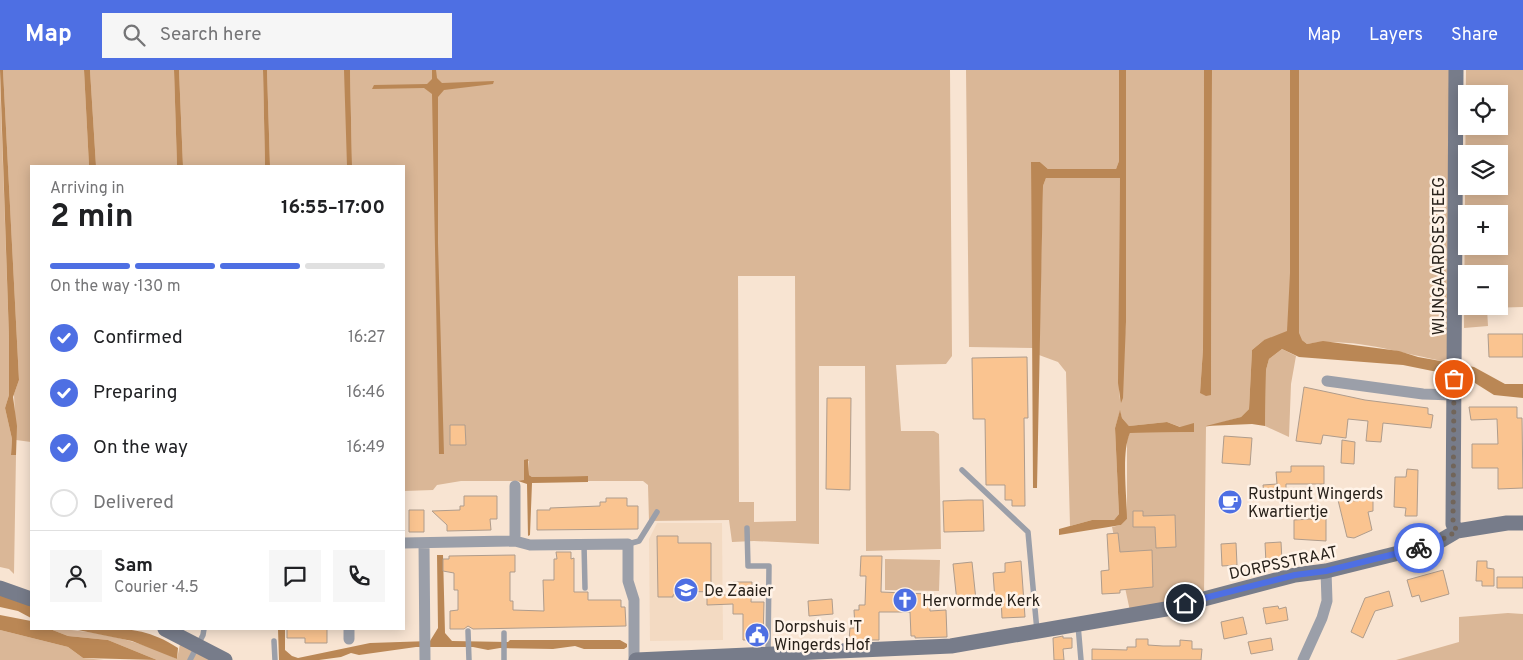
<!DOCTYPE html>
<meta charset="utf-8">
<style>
:root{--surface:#fff;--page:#f6f6f6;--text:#202124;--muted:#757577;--line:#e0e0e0;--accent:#4e6fe3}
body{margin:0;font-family:Overpass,sans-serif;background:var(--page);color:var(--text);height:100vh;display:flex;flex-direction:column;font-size:19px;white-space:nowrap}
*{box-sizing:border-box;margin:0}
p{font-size:16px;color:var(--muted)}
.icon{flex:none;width:28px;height:28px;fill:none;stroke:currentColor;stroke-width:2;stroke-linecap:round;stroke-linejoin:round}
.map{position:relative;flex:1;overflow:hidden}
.side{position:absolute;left:30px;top:95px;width:375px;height:465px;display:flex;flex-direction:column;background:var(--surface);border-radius:0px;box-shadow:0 2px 12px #0003}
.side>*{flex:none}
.fabs{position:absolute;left:1458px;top:15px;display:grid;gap:10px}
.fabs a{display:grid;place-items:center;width:50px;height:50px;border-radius:0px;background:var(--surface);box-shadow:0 2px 12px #0003;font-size:25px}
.pin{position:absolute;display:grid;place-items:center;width:42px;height:42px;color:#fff;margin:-21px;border:2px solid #fff;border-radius:50%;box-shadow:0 1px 5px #0007}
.courier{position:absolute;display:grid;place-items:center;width:50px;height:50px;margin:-25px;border:4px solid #4e6fe3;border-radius:50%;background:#fff;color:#222;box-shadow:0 1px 6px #0007}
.head em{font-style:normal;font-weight:700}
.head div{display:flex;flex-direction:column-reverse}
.head{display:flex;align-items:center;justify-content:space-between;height:85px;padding:0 20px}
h1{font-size:32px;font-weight:700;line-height:38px}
.bar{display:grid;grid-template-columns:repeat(4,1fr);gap:8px 5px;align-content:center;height:60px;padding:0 20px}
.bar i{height:6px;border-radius:4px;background:var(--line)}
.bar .on{background:var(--accent)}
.bar p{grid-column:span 4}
.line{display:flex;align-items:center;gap:12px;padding:0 20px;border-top:1px solid var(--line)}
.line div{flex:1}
.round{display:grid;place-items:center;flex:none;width:52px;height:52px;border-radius:0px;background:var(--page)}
ol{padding:0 20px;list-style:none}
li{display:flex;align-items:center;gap:15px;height:55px}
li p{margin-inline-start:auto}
li .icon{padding:5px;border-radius:50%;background:var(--accent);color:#fff;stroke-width:4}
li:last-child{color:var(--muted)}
li i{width:28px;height:28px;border:2px solid var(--line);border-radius:50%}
header{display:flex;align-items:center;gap:30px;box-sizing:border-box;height:70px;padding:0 25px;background:var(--accent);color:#fff}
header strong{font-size:24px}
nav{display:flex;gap:28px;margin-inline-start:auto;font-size:18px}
.search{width:350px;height:45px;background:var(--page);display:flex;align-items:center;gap:12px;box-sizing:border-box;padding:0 18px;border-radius:0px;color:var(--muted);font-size:19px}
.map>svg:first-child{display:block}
.built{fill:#f3dac2}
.green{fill:#dab797;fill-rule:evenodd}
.water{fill:#ba8755}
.building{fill:#fac490;stroke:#af9c8c}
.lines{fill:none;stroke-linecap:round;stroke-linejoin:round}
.lane{stroke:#9b9fa9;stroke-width:5.5}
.street{stroke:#9b9fa9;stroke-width:11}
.secondary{stroke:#777c8a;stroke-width:15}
.done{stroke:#71655a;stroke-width:5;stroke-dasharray:0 9}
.route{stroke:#4e6fe3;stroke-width:6}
.labels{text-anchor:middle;stroke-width:5;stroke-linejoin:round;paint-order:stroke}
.street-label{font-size:16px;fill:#28211a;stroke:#fff3e8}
.poi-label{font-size:16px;fill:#28211a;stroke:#fff3e8;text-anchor:start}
</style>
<header>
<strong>Map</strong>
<div class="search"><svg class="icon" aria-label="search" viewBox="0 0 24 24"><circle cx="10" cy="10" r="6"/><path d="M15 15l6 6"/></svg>Search here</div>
<nav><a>Map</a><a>Layers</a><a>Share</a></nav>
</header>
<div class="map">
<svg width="1523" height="590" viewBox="0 0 1523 590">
<rect width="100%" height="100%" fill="#f8e4d2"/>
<path class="built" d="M657 453H722L723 570 650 571 649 469Z"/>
<path class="green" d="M3 0H84L89 96H31V372L16 370 14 324 19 310Z
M90 0H174L177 96H96Z
M179 0H263L265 96H183Z
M267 0H345L349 96H270Z
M350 0H950L952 286 946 294 896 295 901 361H934L939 364 941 479 866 481 865 296H819V474L754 471 732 472 729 450 649 451 648 415 643 411H588V406L532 407 529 405V391H524V411H461L437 415 433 420 404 421V96H352ZM738 206H795L796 451 754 452V432H739Z
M966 0H1119V91L1116 99H1048L1040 92 1031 93 1033 278 969 277Z
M1126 0H1204L1203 279 1200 323 1211 324 1212 0H1451V293C1408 285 1350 266 1307 274L1302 270H1264L1252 280 1249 339 1241 347 1206 357 1204 525 1130 541 1112 457 1121 455 1127 449V369L1130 363 1194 362 1167 352 1129 356 1122 348 1120 341 1115 358 1119 444 1114 450H1092L1070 456 1066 302 1058 292 1039 285 1043 116 1046 108H1120L1119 330 1126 252Z
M1466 0H1523V237L1487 238 1488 256 1464 258ZM1466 24H1499V56H1466ZM1466 84H1499V116H1466ZM1466 144H1499V176H1466ZM1466 204H1499V236H1466Z
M0 10 9 268V325L5 338 12 369 11 385H16L14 504 9 499 0 497Z
M1282 279 1296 286 1291 314 1289 367 1265 356 1266 300 1269 289Z
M885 489 940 490 939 521 885 520Z
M1508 543 1523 544V590H1396L1459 572V547Z
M50 559C90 559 142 571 177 589L180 574 212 590H157L108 570 68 566Z
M0 560 68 577 83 588 104 590H0Z"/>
<path class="water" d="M0 0H3L19 310 13 327 17 356 16 385H11L12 369 5 338 9 325V268Z
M84 0H90L96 96H89Z
M174 0H179L183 96H177Z
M263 0H267L270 96H265Z
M344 0H350L352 96H347Z
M432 0H436L437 8 442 13 494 11 493 14 444 20 438 27V173L444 384H439L432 24 424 18 372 19 374 15 427 14 432 9Z
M1119 0H1126V252L1123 328 1121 333 1118 313 1120 108H1046L1043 116 1037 418H1033L1031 92H1040L1048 99H1116L1119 91Z
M1204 0H1212L1211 325 1206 326 1200 323 1203 279Z
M1290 0H1299V263L1302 270 1307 274 1323 271 1399 281 1418 287 1474 297 1505 314H1523V328L1494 325 1467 308 1403 295 1299 287 1282 279 1269 289 1266 300 1265 356 1252 354 1206 356 1241 347 1249 339 1252 280 1264 270 1287 261 1290 203Z
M1120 340 1122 348 1129 356 1167 352 1180 357 1194 353V362L1130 363C1121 382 1127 427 1127 449L1121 455 1059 465V459L1092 450H1114L1119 444 1115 358Z
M528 389 529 405 532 407 588 406V412L532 413 530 465 528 466 527 414 518 411 524 410V390Z
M437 485H443L445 563 452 571C470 571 489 572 508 572L510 570H620L627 574V577L624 579H584L575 576 553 579 500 578 488 580 473 577H416L359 585 351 583 341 587 319 590H279L278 559H285V580L292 586 298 588 370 573 430 571 438 558Z
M0 524 31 536V548L18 541 0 537Z
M0 545 31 551V559H50L68 566 108 570 157 590 83 588 68 577 0 560Z
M73 559C115 559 141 554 178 578L177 589 132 571Z"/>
<path class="building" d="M1488 264H1523V287H1489Z
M1027 287 1028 348H1024L1025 436H1012V430H1005V415H986L985 349H973L972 288Z
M1304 317 1365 330 1428 338V344L1433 345 1431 358 1383 353 1381 372 1366 371 1368 351 1348 349 1346 368 1323 365 1321 374 1296 371Z
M827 328H851L850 420 826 419Z
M1469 337H1517V348H1522L1523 418 1498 419V398H1472V374H1498L1497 349 1471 350Z
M450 355H465L466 375H450Z
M1224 366 1252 368 1250 395 1222 393Z
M1342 370 1355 372 1354 394 1341 393Z
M1291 396H1324V414H1286V423L1264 425 1263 415 1277 414 1276 402H1291Z
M1407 399 1418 400 1417 446H1405L1406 438 1394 437 1395 407H1406Z
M464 426H497V449H490L491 460 447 461V455L432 441 460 440V436H464Z
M1358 426H1373V441L1368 442 1372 460 1354 468 1347 467 1338 430 1358 431Z
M606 428H627V436H638V459L537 460V440H550V438L600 436V432H606Z
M968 430H983L984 461 944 462 943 431Z
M409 440H424V462H409Z
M1133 441H1143V446L1175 445 1176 477 1156 478 1155 457H1133Z
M1326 448V471L1294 469V450Z
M1118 463 1120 482 1152 480 1153 517 1120 520V523L1102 524 1101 501 1109 500 1107 464Z
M657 466H678V473H711V522L678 521V524L673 525V527H658Z
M1281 472 1282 492 1266 493 1265 473Z
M1236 473 1237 495 1222 496 1221 474Z
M556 482H571V489L574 488V522H588V530H621V537H625L626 556 473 559 468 556 464 559H450V541L458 540V520H454V503L443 501V489H449V486L515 485V502H510V531H513V540L544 541 543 510H554V489H557Z
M861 486H882L881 522 927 524 930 528V541L946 540 947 567 915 568V566H911L910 542H879V570H849L850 558H855L854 540H859V535H865L866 506H860Z
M1021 491 1025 547 1002 548 1001 529 995 530 993 503 1005 502V493Z
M1477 491H1487V498L1494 499V516H1482V511H1476Z
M972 492 976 530 957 532 953 494Z
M1443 500 1449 524 1421 532 1419 525 1412 527 1407 510Z
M1497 507H1523V518H1497Z
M733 512H752L751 532H764L763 570H743V544H733V534L707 535V525H733Z
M1389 521 1393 536 1375 541 1363 568 1351 562 1365 528Z
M832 529 833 544 809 546 808 531Z
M1278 536 1279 539 1286 537 1288 550 1266 554 1263 538Z
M1243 547 1247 564 1224 569 1221 552Z
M287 559H327V573H305V568H287Z
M1063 566V568H1072V578L1063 579 1064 590H1054L1053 568Z
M1271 568 1273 580 1251 584 1248 572Z
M1136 569H1148V575L1163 576H1180V570L1192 571V579H1202L1201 590H1092V579L1127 580V577H1136Z"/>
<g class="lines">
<path class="lane" d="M962 400 1028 462 1037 561
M747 458 748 496H769L768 584
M584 474 585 518
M628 474 639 471 657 442
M1078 555 1081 590
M468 561 469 590
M504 563V590
M274 571 275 590
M190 590 203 565 204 559"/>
<path class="street" d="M1327 311 1423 324 1454 325
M515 471V416
M404 473 515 471 530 475 628 474V511L634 530V590
M424 473 425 590
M349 559V569
M1303 590 1322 548 1327 531 1326 501"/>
<path class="secondary" d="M1456 0 1453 454 1457 461
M0 518 31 529
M165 559 225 590
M636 590 951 576 1166 539 1295 505 1326 501 1435 474 1457 461 1507 453H1523"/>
</g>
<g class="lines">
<path class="done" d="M1419 478 1434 474 1457 461 1453 454 1454 309"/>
<path class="route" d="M1185 533 1295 505 1326 501 1419 478"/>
</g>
<defs>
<symbol id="cafe-disc" viewBox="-11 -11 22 22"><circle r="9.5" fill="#4e6fe3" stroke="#fff3e8"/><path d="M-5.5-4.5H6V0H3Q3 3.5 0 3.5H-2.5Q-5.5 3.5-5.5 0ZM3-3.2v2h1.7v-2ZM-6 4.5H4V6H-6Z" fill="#fff"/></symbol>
<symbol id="school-disc" viewBox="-11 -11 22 22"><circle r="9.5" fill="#4e6fe3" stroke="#fff3e8"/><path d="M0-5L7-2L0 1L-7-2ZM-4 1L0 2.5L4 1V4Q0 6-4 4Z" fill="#fff"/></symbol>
<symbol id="church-disc" viewBox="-11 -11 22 22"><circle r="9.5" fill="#4e6fe3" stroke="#fff3e8"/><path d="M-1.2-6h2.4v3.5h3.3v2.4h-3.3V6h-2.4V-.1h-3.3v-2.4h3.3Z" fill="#fff"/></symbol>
<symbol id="civic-disc" viewBox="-11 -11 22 22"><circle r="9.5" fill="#4e6fe3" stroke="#fff3e8"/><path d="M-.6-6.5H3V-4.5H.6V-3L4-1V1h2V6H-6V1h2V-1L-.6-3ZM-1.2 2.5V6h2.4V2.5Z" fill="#fff"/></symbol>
</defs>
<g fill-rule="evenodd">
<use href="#cafe-disc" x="1216" y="418" width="28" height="28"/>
<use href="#school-disc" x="672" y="506" width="28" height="28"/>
<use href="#church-disc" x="891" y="516" width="28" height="28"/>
<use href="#civic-disc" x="743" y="551" width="28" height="28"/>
</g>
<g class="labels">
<g class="street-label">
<text transform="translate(1438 186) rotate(-90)" y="6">WIJNGAARDSESTEEG</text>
<text transform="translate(1283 492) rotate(-12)" y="6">DORPSSTRAAT</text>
</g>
<g class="poi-label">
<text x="1248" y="429">Rustpunt Wingerds<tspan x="1248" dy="18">Kwartiertje</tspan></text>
<text x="704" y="526">De Zaaier</text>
<text x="922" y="536">Hervormde Kerk</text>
<text x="774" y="562">Dorpshuis 'T<tspan x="774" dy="18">Wingerds Hof</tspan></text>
</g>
</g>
</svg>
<div class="fabs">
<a><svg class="icon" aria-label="locate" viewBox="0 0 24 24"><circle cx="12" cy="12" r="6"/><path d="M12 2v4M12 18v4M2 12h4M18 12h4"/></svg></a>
<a><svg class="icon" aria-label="layers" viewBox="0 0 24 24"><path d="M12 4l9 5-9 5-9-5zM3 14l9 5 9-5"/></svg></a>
<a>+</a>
<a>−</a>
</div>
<div class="pin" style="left:1454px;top:309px;background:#ea580c"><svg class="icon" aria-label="bag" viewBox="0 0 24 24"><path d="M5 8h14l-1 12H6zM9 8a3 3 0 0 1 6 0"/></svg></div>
<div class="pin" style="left:1185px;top:533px;background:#1f2937"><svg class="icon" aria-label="home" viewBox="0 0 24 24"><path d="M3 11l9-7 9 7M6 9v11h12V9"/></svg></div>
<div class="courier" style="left:1419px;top:478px"><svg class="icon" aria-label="bike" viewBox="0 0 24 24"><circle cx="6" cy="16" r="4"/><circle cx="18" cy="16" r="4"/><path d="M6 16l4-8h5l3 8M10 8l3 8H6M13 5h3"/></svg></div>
<section class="side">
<div class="head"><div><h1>2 min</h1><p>Arriving in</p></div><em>16:55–17:00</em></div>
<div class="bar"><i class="on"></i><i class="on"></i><i class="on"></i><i></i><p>On the way · 130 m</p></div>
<ol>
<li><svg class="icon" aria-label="check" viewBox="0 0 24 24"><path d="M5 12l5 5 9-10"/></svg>Confirmed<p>16:27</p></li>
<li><svg class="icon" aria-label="check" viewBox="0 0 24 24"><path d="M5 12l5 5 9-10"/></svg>Preparing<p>16:46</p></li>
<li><svg class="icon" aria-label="check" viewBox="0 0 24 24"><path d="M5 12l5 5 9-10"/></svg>On the way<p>16:49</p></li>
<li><i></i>Delivered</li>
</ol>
<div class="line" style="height:90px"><a class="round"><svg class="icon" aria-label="person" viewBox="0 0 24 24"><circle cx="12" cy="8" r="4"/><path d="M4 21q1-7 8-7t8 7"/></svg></a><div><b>Sam</b><p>Courier · 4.5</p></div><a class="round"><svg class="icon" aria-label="chat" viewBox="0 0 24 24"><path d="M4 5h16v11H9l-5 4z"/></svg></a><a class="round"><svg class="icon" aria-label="phone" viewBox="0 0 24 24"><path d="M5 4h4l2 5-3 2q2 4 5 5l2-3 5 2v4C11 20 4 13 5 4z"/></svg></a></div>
</section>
</div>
